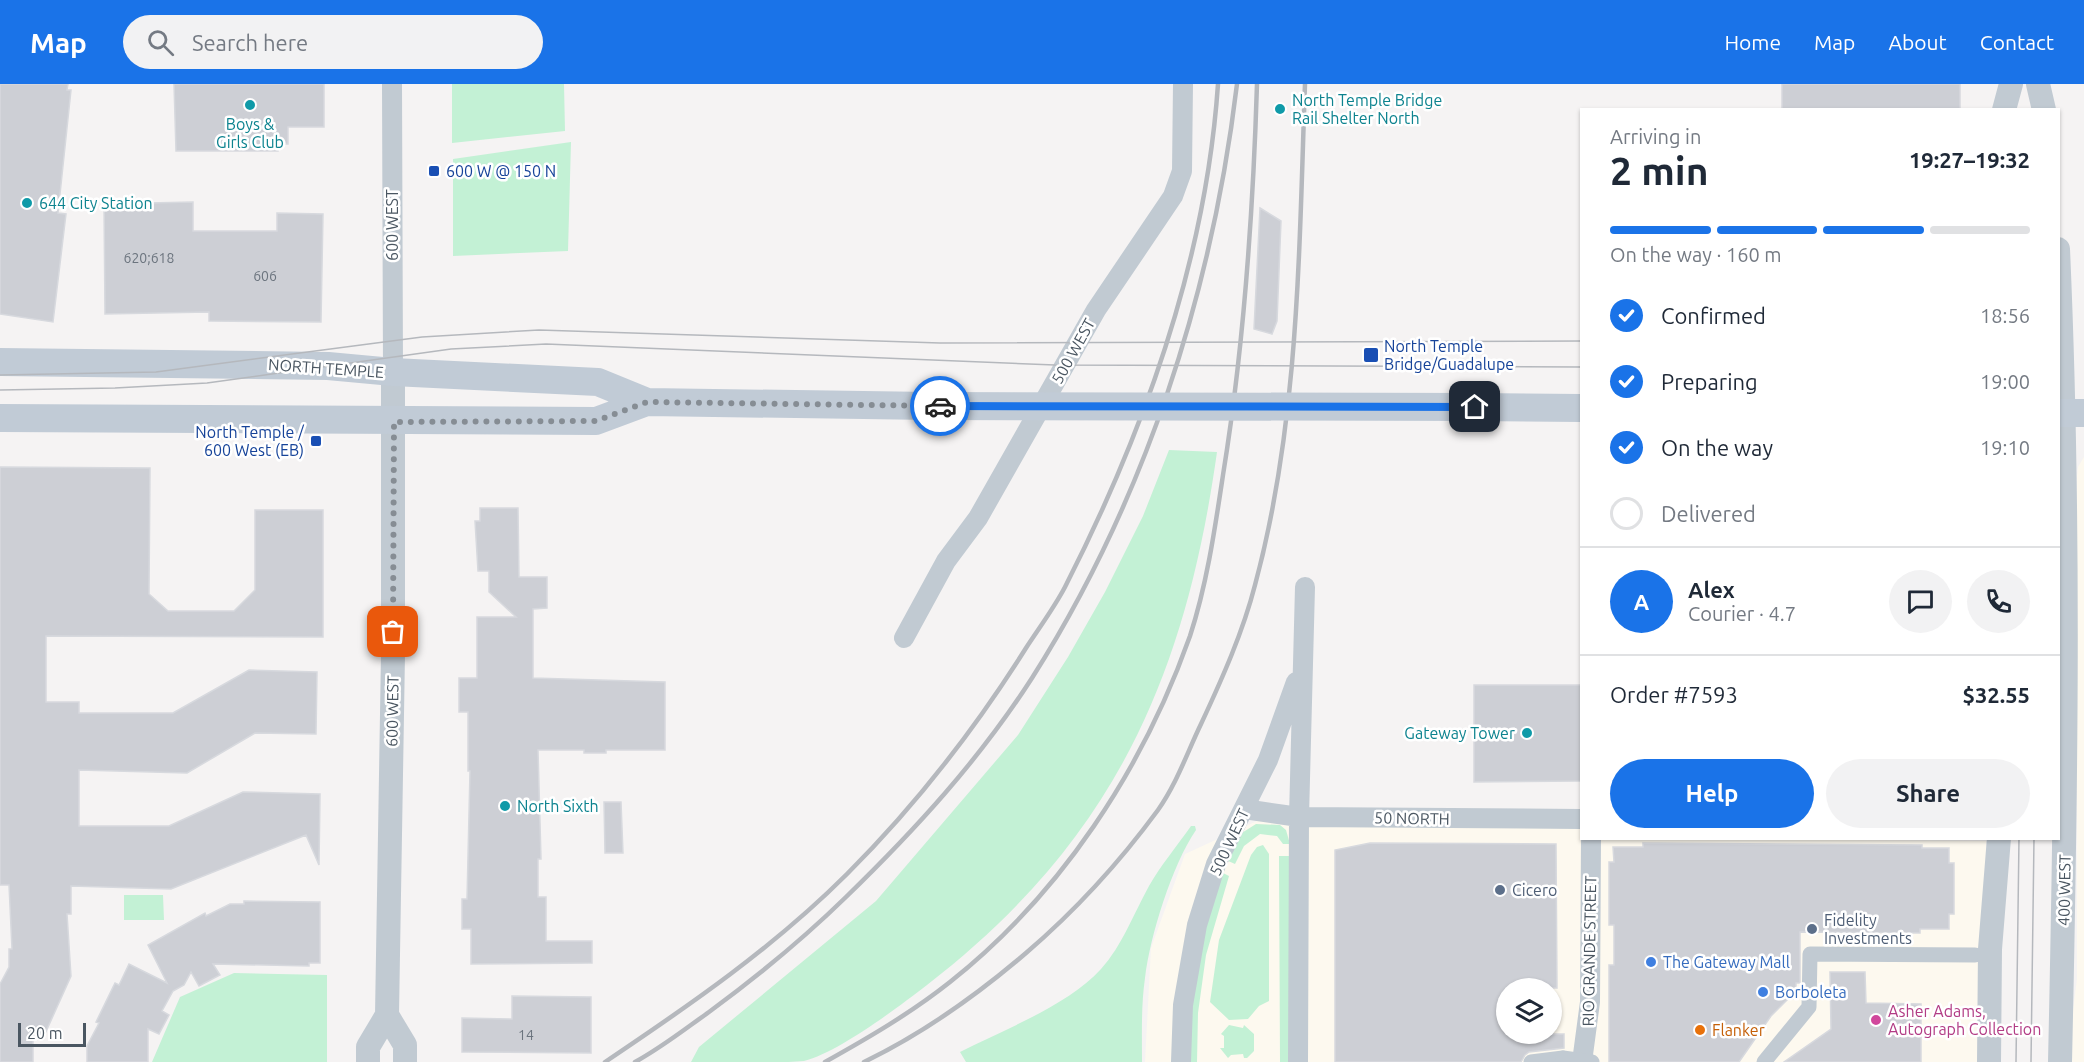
<!DOCTYPE html>
<meta charset="utf-8">
<style>
:root{--surface:#fff;--page:#f2f2f3;--text:#1f2937;--muted:#747a83;--line:#e0e1e3;--accent:#1a73e8}
body{margin:0;font-family:Ubuntu,sans-serif;background:var(--page);color:var(--text);height:100vh;display:flex;flex-direction:column;font-size:22px;white-space:nowrap}
*{box-sizing:border-box;margin:0}
p{font-size:20px;color:var(--muted)}
.icon{flex:none;width:33px;height:33px;fill:none;stroke:currentColor;stroke-width:2;stroke-linecap:round;stroke-linejoin:round}
.map{position:relative;flex:1;overflow:hidden}
.panel{position:absolute;left:1580px;top:24px;width:480px;height:732px;display:flex;flex-direction:column;background:var(--surface);border-radius:0px;box-shadow:0 2px 4px #0004}
.panel>*{flex:none}
.buttons{position:absolute;left:1496px;top:894px;display:grid;gap:12px}
.buttons a{display:grid;place-items:center;width:66px;height:66px;border-radius:50%;background:var(--surface);box-shadow:0 2px 4px #0004;font-size:30px}
.scale{position:absolute;left:18px;bottom:15px;width:68px;box-sizing:border-box;padding-left:6px;border:3px solid #4a5661;border-top:0;font-size:16px;line-height:21px;white-space:nowrap;color:#4a5661;-webkit-text-stroke:4px #fff;paint-order:stroke}
.pin{position:absolute;display:grid;place-items:center;width:51px;height:51px;color:#fff;margin:-26px;border-radius:12px;box-shadow:0 3px 9px #0006}
.courier{position:absolute;display:grid;place-items:center;width:60px;height:60px;margin:-30px;border:4px solid #1a73e8;border-radius:50%;background:#fff;color:#222;box-shadow:0 2px 8px #0007}
.summary em{font-style:normal;font-weight:700}
.summary div{display:flex;flex-direction:column-reverse}
.summary{display:flex;align-items:center;justify-content:space-between;height:102px;padding:0 30px}
h1{font-size:39px;font-weight:700;line-height:45px}
.bar{display:grid;grid-template-columns:repeat(4,1fr);gap:9px 6px;align-content:center;height:72px;padding:0 30px}
.bar i{height:8px;border-radius:4px;background:var(--line)}
.bar .on{background:var(--accent)}
.bar p{grid-column:span 4}
.line{display:flex;align-items:center;gap:15px;padding:0 30px;border-top:2px solid var(--line)}
.line div{flex:1}
.round{display:grid;place-items:center;flex:none;width:63px;height:63px;border-radius:32px;background:var(--page)}
ol{padding:0 30px;list-style:none}
li{display:flex;align-items:center;gap:18px;height:66px}
li p{margin-inline-start:auto}
li .icon{padding:6px;border-radius:50%;background:var(--accent);color:#fff;stroke-width:4}
li:last-child{color:var(--muted)}
li i{width:33px;height:33px;border:3px solid var(--line);border-radius:50%}
.button{display:flex;gap:12px;margin-top:auto;padding:12px 30px}
.button a{flex:1;height:69px;border-radius:36px;background:var(--accent);color:#fff;font-size:24px;font-weight:700;line-height:69px;text-align:center}
.button a+a{background:var(--page);color:var(--text)}
header{display:flex;align-items:center;gap:36px;box-sizing:border-box;height:84px;padding:0 30px;background:var(--accent);color:#fff}
header strong{font-size:28px}
nav{display:flex;gap:33px;margin-inline-start:auto;font-size:21px}
.search{width:420px;height:54px;background:var(--page);display:flex;align-items:center;gap:15px;box-sizing:border-box;padding:0 21px;border-radius:33px;color:var(--muted);font-size:22px}
.map>svg:first-child{display:block}
.commercial{fill:#fdf9ef;fill-rule:evenodd}
.green{fill:#c3f1d5}
.building{fill:#cdcfd5;stroke:#d7d9de;stroke-width:1.5}
.lines{fill:none;stroke-linecap:round;stroke-linejoin:round}
.pedestrian{stroke:#c1cad2;stroke-width:15}
.minor{stroke:#c1cad2;stroke-width:20}
.tertiary{stroke:#c1cad2;stroke-width:24}
.secondary{stroke:#c1cbd6;stroke-width:28}
.tram{stroke:#b5b8bd;stroke-width:1.5}
.rail{stroke:#b5b8bd;stroke-width:4.5}
.pedestrian-bridge{stroke:#c1cad2;stroke-width:15}
.secondary-bridge{stroke:#c1cbd6;stroke-width:28}
.done{stroke:#868d94;stroke-width:6;stroke-dasharray:0 10.8}
.route{stroke:#1a73e8;stroke-width:8}
.culture-dot{fill:#0f9aa8;stroke:#fff;stroke-width:2}
.transit-dot{fill:#1a4fb4;stroke:#fff;stroke-width:2}
.service-dot{fill:#5c6f8a;stroke:#fff;stroke-width:2}
.shop-dot{fill:#3f7fe0;stroke:#fff;stroke-width:2}
.hotel-dot{fill:#d1479c;stroke:#fff;stroke-width:2}
.food-dot{fill:#e8710a;stroke:#fff;stroke-width:2}
.labels{text-anchor:middle;stroke-width:5;stroke-linejoin:round;paint-order:stroke}
.number-label{font-size:14px;fill:#6b747e}
.culture-label{font-size:16px;fill:#0d838f;stroke:#fff;text-anchor:start}
.transit-label{font-size:16px;fill:#164399;stroke:#fff;text-anchor:start}
.street-label{font-size:16px;fill:#4a5661;stroke:#fff}
.service-label{font-size:16px;fill:#4e5e75;stroke:#fff;text-anchor:start}
.shop-label{font-size:16px;fill:#366cbe;stroke:#fff;text-anchor:start}
.hotel-label{font-size:16px;fill:#b23c85;stroke:#fff;text-anchor:start}
.food-label{font-size:16px;fill:#c56008;stroke:#fff;text-anchor:start}
</style>
<header>
<strong>Map</strong>
<div class="search"><svg class="icon" aria-label="search" viewBox="0 0 24 24"><circle cx="10" cy="10" r="6"/><path d="M15 15l6 6"/></svg>Search here</div>
<nav><a>Home</a><a>Map</a><a>About</a><a>Contact</a></nav>
</header>
<div class="map">
<svg width="2084" height="978" viewBox="0 0 2084 978">
<rect width="100%" height="100%" fill="#f5f3f3"/>
<path class="commercial" d="M2084 373V978H2070V949L2077 895V392L2078 383Z
M1581 728V754L1986 757 1984 978H1145L1151 864 1185 770 1270 731ZM1506 904H1551V950H1506Z"/>
<path class="green" d="M452 0H564L565 47 452 59Z
M571 58 568 167 453 172V75Z
M1169 366 1217 368C1185 596 1112 758 927 901 897 924 839 968 804 977 795 978 782 978 772 978 745 978 718 978 691 978L699 963 876 817 1018 651 1068 573 1105 508 1143 432Z
M1256 740 1280 741 1286 746 1290 760H1283L1277 752 1260 750 1244 762 1235 780 1226 776 1237 752Z
M1191 742H1195L1196 746C1172 781 1150 852 1145 894 1141 922 1142 950 1142 978H966L960 968C1005 945 1067 922 1101 885 1122 862 1134 829 1149 802 1161 781 1177 762 1191 742Z
M1263 761 1269 770V917L1259 922 1248 935 1229 936 1210 918 1219 856 1251 771 1257 763Z
M1279 772H1289V978H1280Z
M1221 788 1229 792 1206 871 1198 929 1197 978H1187L1191 897Z
M124 811H163L164 836H124Z
M234 889 327 891V978H152L180 913Z
M1229 941 1243 944 1244 941 1254 950V967L1247 974H1244L1243 970 1231 971 1228 974 1220 964H1224V952L1221 950Z"/>
<path class="building" d="M0 0H68L67 6H71L58 129 66 130 53 238 0 230Z
M174 0H324V43H288V60H278V67H176Z
M1782 0H1960V26H1782Z
M193 118V147H277V129L323 130 321 238 209 237V228L105 230 104 120Z
M1260 124 1281 137 1277 237 1272 250 1254 245Z
M0 383 150 384 149 510 168 527H234L255 506V426H323V553L46 552V618H79V629H173L249 586 317 588 316 650 255 649 187 689 79 686V742H169L243 708 320 710 319 781 306 751 171 805 71 802V830H67L71 892 44 952 33 946V978H0V900L9 883V865H12L9 801H0Z
M480 424H518L519 493H547V524L533 525V594L665 598V666H606V669H584V666H538L541 775H538V813H546V857H592V879L471 880V845H462V815H467L470 687H468V628H459V594H477V533H516L489 508V487H478L475 437H480Z
M1474 601H1581V697L1474 698Z
M604 718H621L623 769H605Z
M1370 759 1556 760 1557 904H1506V950H1564V964L1529 968 1525 971 1521 978H1335V766Z
M1643 759 1922 761V764H1949V779H1954V830H1949V845H1920V849L1800 848V899H1796V915H1788L1771 932 1739 978H1609V881H1614V841H1609V778H1614L1613 763H1643Z
M244 817 320 818V879H309V882L213 880 220 891 199 902 191 888 184 901 173 907 162 927 169 931 159 950 148 945V978H87V962L99 939 96 938 115 899 119 901 129 880 167 899 148 861 205 829 206 832 230 820H244Z
M1830 888H1865L1866 919 1921 920V978H1784L1831 945Z
M512 912 591 913V969L462 968V934L512 935Z"/>
<g class="lines">
<path class="pedestrian" d="M1531 978 1563 974
M1764 978 1809 923 1810 870 1975 871"/>
<path class="minor" d="M392 0 393 288
M904 554 946 477 978 434 1096 226 1173 112 1182 87 1183 0
M1244 725 1299 733 1581 735
M1181 978 1183 921 1197 841 1216 780 1268 676 1296 598
M1298 978 1299 733 1305 503
M1582 978 1590 918 1591 754"/>
<path class="tertiary" d="M2038 0 2044 26
M2004 26 2011 0
M2058 165C2070 436 2066 707 2060 978
M387 931 405 961V978
M368 978V963L387 931 393 570V288
M1989 978 1990 865 1999 754"/>
<path class="secondary" d="M0 278 328 282 393 288 598 298 647 318 931 322
M1475 323 1581 324
M2058 329H2084
M0 334 596 337 647 318"/>
<path class="tram" d="M0 291 156 288 422 253 539 246 940 259 1581 257
M0 306 115 304 207 299 451 265 546 260 1055 281 1581 283
M2016 978 2019 754
M2031 978 2034 754"/>
<path class="rail" d="M605 978C690 921 774 863 847 790 915 722 975 645 1026 564 1039 544 1054 524 1065 503 1144 348 1206 175 1218 0
M635 978C661 964 685 945 709 928 758 892 803 855 846 813 915 746 980 675 1032 594 1145 416 1212 209 1237 0
M825 978C868 954 911 929 950 898 1061 810 1143 685 1190 552 1207 500 1215 444 1223 391 1244 262 1253 131 1257 0
M864 978C922 950 977 911 1026 869 1075 827 1119 779 1158 726 1177 699 1187 669 1201 640 1222 595 1243 548 1255 501 1299 338 1299 167 1305 0"/>
<path class="pedestrian-bridge" d="M1563 974 1592 978"/>
<path class="secondary-bridge" d="M931 322 1475 323"/>
</g>
<g class="lines">
<path class="done" d="M393 548 394 338 596 337 647 318 940 322"/>
<path class="route" d="M940 322 1475 323"/>
</g>
<g class="culture-dot">
<circle cx="250" cy="21" r="6"/>
<circle cx="1280" cy="25" r="6"/>
<circle cx="27" cy="119" r="6"/>
<circle cx="1527" cy="649" r="6"/>
<circle cx="505" cy="722" r="6"/>
</g>
<g class="transit-dot">
<rect x="428" y="81" width="12" height="12" rx="3"/>
<rect x="1363" y="263" width="16" height="16" rx="3"/>
<rect x="310" y="351" width="12" height="12" rx="3"/>
</g>
<g class="service-dot">
<circle cx="1500" cy="806" r="6"/>
<circle cx="1812" cy="845" r="6"/>
</g>
<g class="shop-dot">
<circle cx="1651" cy="878" r="6"/>
<circle cx="1763" cy="908" r="6"/>
</g>
<circle class="hotel-dot" cx="1876" cy="936" r="6"/>
<circle class="food-dot" cx="1700" cy="946" r="6"/>
<g class="labels">
<g class="number-label">
<text x="149" y="179">620;618</text>
<text x="265" y="197">606</text>
<text x="526" y="956">14</text>
</g>
<g class="culture-label">
<text x="1292" y="22">North Temple Bridge<tspan x="1292" dy="18">Rail Shelter North</tspan></text>
<text x="250" y="46" text-anchor="middle">Boys &amp;<tspan x="250" dy="18">Girls Club</tspan></text>
<text x="39" y="125">644 City Station</text>
<text x="1515" y="655" text-anchor="end">Gateway Tower</text>
<text x="517" y="728">North Sixth</text>
</g>
<g class="transit-label">
<text x="446" y="93">600 W @ 150 N</text>
<text x="1384" y="268">North Temple<tspan x="1384" dy="18">Bridge/Guadalupe</tspan></text>
<text x="304" y="354" text-anchor="end">North Temple /<tspan x="304" dy="18">600 West (EB)</tspan></text>
</g>
<g class="street-label">
<text transform="translate(392 141) rotate(-90)" y="6">600 WEST</text>
<text transform="translate(1073 267) rotate(-61)" y="6">500 WEST</text>
<text transform="translate(326 284) rotate(4)" y="6">NORTH TEMPLE</text>
<text transform="translate(392 627) rotate(-89)" y="6">600 WEST</text>
<text transform="translate(1412 734) rotate(1)" y="6">50 NORTH</text>
<text transform="translate(1229 758) rotate(-65)" y="6">500 WEST</text>
<text transform="translate(2064 806) rotate(-89)" y="6">400 WEST</text>
<text transform="translate(1589 867) rotate(-89)" y="6">RIO GRANDE STREET</text>
</g>
<g class="service-label">
<text x="1512" y="812">Cicero</text>
<text x="1824" y="842">Fidelity<tspan x="1824" dy="18">Investments</tspan></text>
</g>
<g class="shop-label">
<text x="1663" y="884">The Gateway Mall</text>
<text x="1775" y="914">Borboleta</text>
</g>
<g class="hotel-label">
<text x="1888" y="933">Asher Adams,<tspan x="1888" dy="18">Autograph Collection</tspan></text>
</g>
<g class="food-label">
<text x="1712" y="952">Flanker</text>
</g>
</g>
</svg>
<div class="buttons">
<a><svg class="icon" aria-label="layers" viewBox="0 0 24 24"><path d="M12 4l9 5-9 5-9-5zM3 14l9 5 9-5"/></svg></a>
</div>
<div class="scale">20 m</div>
<div class="pin" style="left:393px;top:548px;background:#ea580c"><svg class="icon" aria-label="bag" viewBox="0 0 24 24"><path d="M5 8h14l-1 12H6zM9 8a3 3 0 0 1 6 0"/></svg></div>
<div class="pin" style="left:1475px;top:323px;background:#1f2937"><svg class="icon" aria-label="home" viewBox="0 0 24 24"><path d="M3 11l9-7 9 7M6 9v11h12V9"/></svg></div>
<div class="courier" style="left:940px;top:322px"><svg class="icon" aria-label="car" viewBox="0 0 24 24"><path d="M5 17H2v-5l4-1 3-4h7l3 4 3 1v5h-3M9 17h6M6 11h13"/><circle cx="7" cy="17" r="2"/><circle cx="17" cy="17" r="2"/></svg></div>
<section class="panel">
<div class="summary"><div><h1>2 min</h1><p>Arriving in</p></div><em>19:27–19:32</em></div>
<div class="bar"><i class="on"></i><i class="on"></i><i class="on"></i><i></i><p>On the way · 160 m</p></div>
<ol>
<li><svg class="icon" aria-label="check" viewBox="0 0 24 24"><path d="M5 12l5 5 9-10"/></svg>Confirmed<p>18:56</p></li>
<li><svg class="icon" aria-label="check" viewBox="0 0 24 24"><path d="M5 12l5 5 9-10"/></svg>Preparing<p>19:00</p></li>
<li><svg class="icon" aria-label="check" viewBox="0 0 24 24"><path d="M5 12l5 5 9-10"/></svg>On the way<p>19:10</p></li>
<li><i></i>Delivered</li>
</ol>
<div class="line" style="height:108px"><b class="round" style="background:var(--accent);color:#fff">A</b><div><b>Alex</b><p>Courier · 4.7</p></div><a class="round"><svg class="icon" aria-label="chat" viewBox="0 0 24 24"><path d="M4 5h16v11H9l-5 4z"/></svg></a><a class="round"><svg class="icon" aria-label="phone" viewBox="0 0 24 24"><path d="M5 4h4l2 5-3 2q2 4 5 5l2-3 5 2v4C11 20 4 13 5 4z"/></svg></a></div>
<div class="line" style="height:78px"><div>Order #7593</div><b>$32.55</b></div>
<div class="button"><a>Help</a><a>Share</a></div>
</section>
</div>
